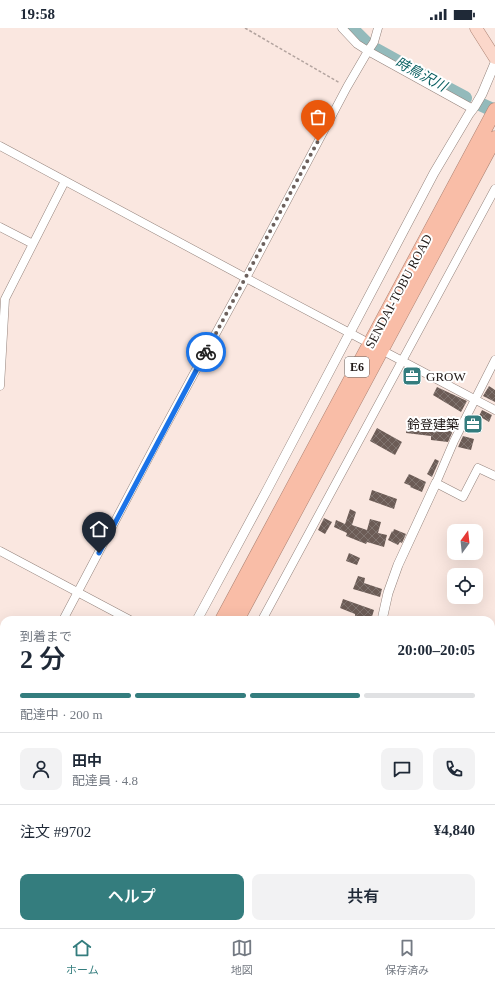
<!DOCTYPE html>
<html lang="ja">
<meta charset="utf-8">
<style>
:root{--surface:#fff;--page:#f2f2f3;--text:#1f2937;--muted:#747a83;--line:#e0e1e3;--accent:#347d7e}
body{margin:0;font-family:"Times New Roman","Noto Sans JP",serif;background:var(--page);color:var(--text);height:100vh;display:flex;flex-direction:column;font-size:15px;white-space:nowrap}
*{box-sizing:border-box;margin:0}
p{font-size:13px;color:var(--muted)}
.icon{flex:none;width:22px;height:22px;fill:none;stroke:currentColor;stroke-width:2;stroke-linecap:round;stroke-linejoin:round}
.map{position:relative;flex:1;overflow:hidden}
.details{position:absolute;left:0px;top:588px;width:495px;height:312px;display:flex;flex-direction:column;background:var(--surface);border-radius:12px 12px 0 0;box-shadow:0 4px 16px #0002}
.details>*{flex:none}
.needle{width:26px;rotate:15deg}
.controls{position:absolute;left:447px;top:496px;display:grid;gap:8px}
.controls a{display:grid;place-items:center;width:36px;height:36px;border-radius:8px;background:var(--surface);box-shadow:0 4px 16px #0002;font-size:20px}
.pin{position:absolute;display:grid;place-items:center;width:34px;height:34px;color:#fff;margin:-41px -17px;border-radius:50% 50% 50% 0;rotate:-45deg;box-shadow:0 0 4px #0007}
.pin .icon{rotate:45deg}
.courier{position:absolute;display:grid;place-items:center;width:40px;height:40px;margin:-20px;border:3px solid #1a73e8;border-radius:50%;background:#fff;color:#222;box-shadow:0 1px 5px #0007}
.overview em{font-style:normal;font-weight:600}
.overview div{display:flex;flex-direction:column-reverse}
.overview{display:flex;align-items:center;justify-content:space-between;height:68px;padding:0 20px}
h1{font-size:26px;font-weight:600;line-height:30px}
.bar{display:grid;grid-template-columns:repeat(4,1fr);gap:6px 4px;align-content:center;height:48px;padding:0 20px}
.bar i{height:5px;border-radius:3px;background:var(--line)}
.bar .current{background:var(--accent)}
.bar p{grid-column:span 4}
.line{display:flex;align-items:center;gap:10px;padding:0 20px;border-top:1px solid var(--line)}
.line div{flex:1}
.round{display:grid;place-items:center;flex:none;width:42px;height:42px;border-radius:8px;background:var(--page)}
.button{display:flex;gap:8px;margin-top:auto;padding:8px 20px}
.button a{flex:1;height:46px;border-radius:8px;background:var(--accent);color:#fff;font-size:16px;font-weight:600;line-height:46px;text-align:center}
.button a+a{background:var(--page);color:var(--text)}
.status{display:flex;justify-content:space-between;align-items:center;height:28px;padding:0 20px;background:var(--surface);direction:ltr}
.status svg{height:11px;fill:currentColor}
.tab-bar{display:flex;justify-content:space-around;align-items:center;height:56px;border-top:1px solid var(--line);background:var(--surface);font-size:11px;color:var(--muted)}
.tab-bar a{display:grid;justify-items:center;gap:2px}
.tab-bar .current{color:var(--accent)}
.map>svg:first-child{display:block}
.forest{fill:url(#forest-firs)}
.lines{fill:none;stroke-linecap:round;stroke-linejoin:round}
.stream{stroke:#93babb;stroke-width:2.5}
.river{stroke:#93babb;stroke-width:14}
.building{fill:url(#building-cross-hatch)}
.minor-casing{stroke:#94837c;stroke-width:9}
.tertiary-casing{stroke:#94837c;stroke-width:10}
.primary-casing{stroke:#ad8475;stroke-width:13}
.motorway-casing{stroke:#ad8475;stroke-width:15}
.path{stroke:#b3a49f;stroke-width:1.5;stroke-dasharray:3 2;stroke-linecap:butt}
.minor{stroke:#fff;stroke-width:8}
.tertiary{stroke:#fff;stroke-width:9}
.primary{stroke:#fbd7ca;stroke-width:12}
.motorway{stroke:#f9bda7;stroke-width:14}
.done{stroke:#6c615d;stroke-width:4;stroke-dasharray:0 7.2}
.route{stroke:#1a73e8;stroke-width:5}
.labels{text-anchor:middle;stroke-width:4;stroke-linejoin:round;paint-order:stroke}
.shield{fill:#fff;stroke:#635e5d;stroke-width:1}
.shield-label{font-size:12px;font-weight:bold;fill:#201917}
.street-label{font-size:13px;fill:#201917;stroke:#fff}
.poi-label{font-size:13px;fill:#201917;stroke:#fff;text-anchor:start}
.water-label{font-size:14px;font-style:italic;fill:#085e60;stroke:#fff}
</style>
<div class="status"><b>19:58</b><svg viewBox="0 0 49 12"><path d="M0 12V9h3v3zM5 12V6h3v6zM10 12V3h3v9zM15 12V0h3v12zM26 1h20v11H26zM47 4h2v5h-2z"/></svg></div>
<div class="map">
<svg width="495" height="900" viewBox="0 0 495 900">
<defs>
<pattern id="forest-firs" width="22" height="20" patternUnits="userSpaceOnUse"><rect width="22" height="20" fill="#c7a79b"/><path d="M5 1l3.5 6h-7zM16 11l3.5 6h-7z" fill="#a1877d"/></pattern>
<pattern id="building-cross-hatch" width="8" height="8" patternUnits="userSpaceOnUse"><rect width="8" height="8" fill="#6c5c56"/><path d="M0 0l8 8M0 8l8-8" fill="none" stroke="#80746f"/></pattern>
</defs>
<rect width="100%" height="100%" fill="#fae7e0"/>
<path class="forest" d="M177 896H209L215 900 217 896H241L239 900H162L163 897Z"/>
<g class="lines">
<path class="stream" d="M0 739 4 742
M267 896 273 900"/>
<path class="river" d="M351 0 368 17
M376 22 414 43 465 70
M482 77 495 83"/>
</g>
<path class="building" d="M408 342 420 349 417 354 405 348Z
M489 358 495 362V374L483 368Z
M437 359 467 373 461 384 433 367Z
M482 382 492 387 489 394 479 388Z
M408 393 433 395V398L452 401V405L448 414 431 412V408L406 405Z
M377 400 402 414 395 427 370 413Z
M463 408 474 411 471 422 458 419Z
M435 431 439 433 432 449 427 446Z
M409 446 426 454 422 464 410 459 411 458 404 455Z
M372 462 397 471 394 481 369 472Z
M350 481 356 484 352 497 367 502 370 491 381 494 378 505 387 507 384 519 367 514 366 516 346 508 347 505 334 499 336 492 345 496Z
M324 490 332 494 325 506 318 502Z
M394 501 406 506 402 515 400 514 398 517 388 512 392 503 393 504Z
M349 525 360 530 357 537 346 533Z
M358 548 365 550 364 555 382 561 380 569 353 561Z
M343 571 374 582 371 592 355 588V586L340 580Z"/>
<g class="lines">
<defs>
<path id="minor" d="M342 0 357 16 368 23 374 14 378 0
M0 118 246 250 160 408 63 592
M0 199 33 216
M363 312 246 250 347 59 368 23 473 81
M389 326 495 382
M495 332 454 413 436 455 463 469 478 440 495 448
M0 358 5 271 65 153
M0 523 130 592
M262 592 495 161
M0 714 4 706
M491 784 495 786
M255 896 262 900
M86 900 89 896"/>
<path id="tertiary" d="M197 592 267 462 434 145 469 86 475 78 482 66 495 35
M382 592 388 565 398 537 436 455
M0 730 4 732
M283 896 290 900
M42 900 45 896
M303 900 304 896"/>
<path id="primary" d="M476 0 495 30"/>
<path id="motorway" d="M222 592 495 82
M237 592 495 110
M55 900 57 896
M71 900 73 896"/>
</defs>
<use href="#minor" class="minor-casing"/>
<use href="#tertiary" class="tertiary-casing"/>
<use href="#primary" class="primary-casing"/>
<use href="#motorway" class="motorway-casing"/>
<path class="path" d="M245 0 340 55"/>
<use href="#minor" class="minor"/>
<use href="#tertiary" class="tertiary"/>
<use href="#primary" class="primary"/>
<use href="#motorway" class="motorway"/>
</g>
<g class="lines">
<path class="done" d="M206 324 318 113"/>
<path class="route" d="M99 525 206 324"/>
</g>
<defs>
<symbol id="office-square" viewBox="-11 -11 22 22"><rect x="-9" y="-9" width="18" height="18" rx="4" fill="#347d7e" stroke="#fff"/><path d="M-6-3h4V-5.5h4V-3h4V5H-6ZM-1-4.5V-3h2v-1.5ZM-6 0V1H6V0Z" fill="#fff"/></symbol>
</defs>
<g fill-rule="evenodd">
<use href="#office-square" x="401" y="337" width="22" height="22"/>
<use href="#office-square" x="462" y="385" width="22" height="22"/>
</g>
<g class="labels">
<rect class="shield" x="345" y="329" width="24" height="20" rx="3"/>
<g class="shield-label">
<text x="357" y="343">E6</text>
</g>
<g class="street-label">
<text transform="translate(398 263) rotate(-62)" y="5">SENDAI-TOBU ROAD</text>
</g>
<g class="poi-label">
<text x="426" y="353">GROW</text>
<text x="459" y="401" text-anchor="end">鈴登建築</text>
</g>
<g class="water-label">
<text transform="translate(421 46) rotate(28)" y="5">時鳥沢川</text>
</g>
</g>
</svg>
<div class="controls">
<a><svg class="needle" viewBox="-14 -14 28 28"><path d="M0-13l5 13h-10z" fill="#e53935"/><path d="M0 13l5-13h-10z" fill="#747a83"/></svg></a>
<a><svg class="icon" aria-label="locate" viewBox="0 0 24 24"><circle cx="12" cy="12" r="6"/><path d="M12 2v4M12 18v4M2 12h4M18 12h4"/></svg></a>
</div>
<div class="pin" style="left:318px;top:113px;background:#ea580c"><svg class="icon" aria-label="bag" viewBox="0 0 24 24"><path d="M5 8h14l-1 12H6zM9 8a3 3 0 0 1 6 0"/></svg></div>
<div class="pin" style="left:99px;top:525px;background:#1f2937"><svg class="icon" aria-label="home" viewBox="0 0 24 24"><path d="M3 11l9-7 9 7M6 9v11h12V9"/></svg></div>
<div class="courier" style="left:206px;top:324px"><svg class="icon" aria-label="bike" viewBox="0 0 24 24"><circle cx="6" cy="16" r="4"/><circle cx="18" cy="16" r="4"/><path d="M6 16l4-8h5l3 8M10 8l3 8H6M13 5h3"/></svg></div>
<section class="details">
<div class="overview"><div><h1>2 分</h1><p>到着まで</p></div><em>20:00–20:05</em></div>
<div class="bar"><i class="current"></i><i class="current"></i><i class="current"></i><i></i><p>配達中 · 200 m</p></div>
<div class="line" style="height:72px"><a class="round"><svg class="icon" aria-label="person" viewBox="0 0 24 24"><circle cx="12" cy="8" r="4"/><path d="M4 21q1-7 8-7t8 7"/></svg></a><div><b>田中</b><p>配達員 · 4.8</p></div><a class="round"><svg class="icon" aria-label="chat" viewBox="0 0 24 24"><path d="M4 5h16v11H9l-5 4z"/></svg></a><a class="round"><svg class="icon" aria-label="phone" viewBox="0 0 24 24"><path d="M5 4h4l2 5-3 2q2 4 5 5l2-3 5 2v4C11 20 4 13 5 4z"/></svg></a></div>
<div class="line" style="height:52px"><div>注文 #9702</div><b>¥4,840</b></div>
<div class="button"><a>ヘルプ</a><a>共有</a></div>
</section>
</div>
<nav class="tab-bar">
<a class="current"><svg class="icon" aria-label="home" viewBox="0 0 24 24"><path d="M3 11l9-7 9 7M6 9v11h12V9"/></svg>ホーム</a>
<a><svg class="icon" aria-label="map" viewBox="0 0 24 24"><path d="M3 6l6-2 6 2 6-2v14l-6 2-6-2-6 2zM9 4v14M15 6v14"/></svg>地図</a>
<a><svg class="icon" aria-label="saved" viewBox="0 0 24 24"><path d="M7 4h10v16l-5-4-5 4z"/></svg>保存済み</a>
</nav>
